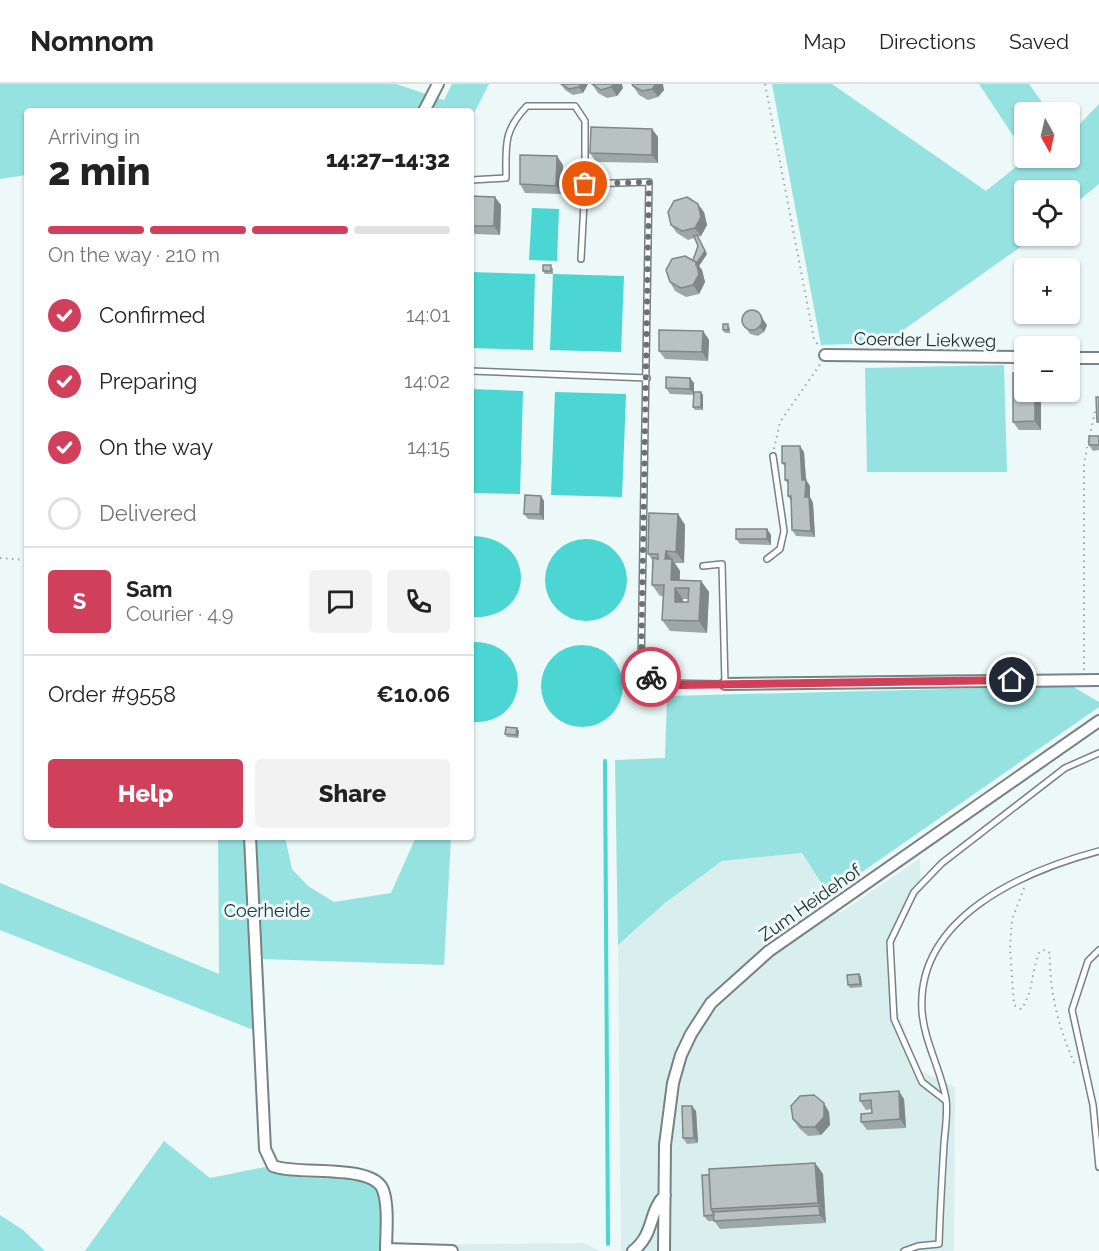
<!DOCTYPE html>
<meta charset="utf-8">
<style>
:root{--surface:#fff;--page:#f2f2f2;--text:#222;--muted:#767676;--line:#e0e0e0;--accent:#d0405b}
body{margin:0;font-family:Raleway,sans-serif;background:var(--page);color:var(--text);height:100vh;display:flex;flex-direction:column;font-size:22px;white-space:nowrap}
*{box-sizing:border-box;margin:0}
p{font-size:20px;color:var(--muted)}
.icon{flex:none;width:33px;height:33px;fill:none;stroke:currentColor;stroke-width:2;stroke-linecap:round;stroke-linejoin:round}
.map{position:relative;flex:1;overflow:hidden}
.sheet{position:absolute;left:24px;top:24px;width:450px;height:732px;display:flex;flex-direction:column;background:var(--surface);border-radius:6px;box-shadow:0 2px 4px #0004}
.sheet>*{flex:none}
.needle{width:39px;rotate:172deg}
.controls{position:absolute;left:1014px;top:18px;display:grid;gap:12px}
.controls a{display:grid;place-items:center;width:66px;height:66px;border-radius:6px;background:var(--surface);box-shadow:0 2px 4px #0004;font-size:30px}
.pin{position:absolute;display:grid;place-items:center;width:51px;height:51px;color:#fff;margin:-26px;border:3px solid #fff;border-radius:50%;box-shadow:0 2px 6px #0007}
.courier{position:absolute;display:grid;place-items:center;width:60px;height:60px;margin:-30px;border:4px solid #d0405b;border-radius:50%;background:#fff;color:#222;box-shadow:0 2px 8px #0007}
.head em{font-style:normal;font-weight:800}
.head div{display:flex;flex-direction:column-reverse}
.head{display:flex;align-items:center;justify-content:space-between;height:102px;padding:0 24px}
h1{font-size:39px;font-weight:800;line-height:45px}
.bar{display:grid;grid-template-columns:repeat(4,1fr);gap:9px 6px;align-content:center;height:72px;padding:0 24px}
.bar i{height:8px;border-radius:4px;background:var(--line)}
.bar .active{background:var(--accent)}
.bar p{grid-column:span 4}
.line{display:flex;align-items:center;gap:15px;padding:0 24px;border-top:2px solid var(--line)}
.line div{flex:1}
.round{display:grid;place-items:center;flex:none;width:63px;height:63px;border-radius:6px;background:var(--page)}
ol{padding:0 24px;list-style:none}
li{display:flex;align-items:center;gap:18px;height:66px}
li p{margin-inline-start:auto}
li .icon{padding:6px;border-radius:50%;background:var(--accent);color:#fff;stroke-width:4}
li:last-child{color:var(--muted)}
li i{width:33px;height:33px;border:3px solid var(--line);border-radius:50%}
.primary-button{display:flex;gap:12px;margin-top:auto;padding:12px 24px}
.primary-button a{flex:1;height:69px;border-radius:6px;background:var(--accent);color:#fff;font-size:24px;font-weight:800;line-height:69px;text-align:center}
.primary-button a+a{background:var(--page);color:var(--text)}
header{display:flex;align-items:center;gap:36px;box-sizing:border-box;height:84px;padding:0 30px;background:var(--surface);border-bottom:2px solid var(--line)}
header strong{font-size:28px}
nav{display:flex;gap:33px;margin-inline-start:auto;font-size:21px}
.map>svg:first-child{display:block}
.built{fill:#d9efee}
.green{fill:#95e2e0}
.water{fill:#4bd5d3}
.lines{fill:none;stroke-linecap:round;stroke-linejoin:round}
.stream{stroke:#4bd5d3;stroke-width:4}
.lane-casing{stroke:#778281;stroke-width:8}
.street-casing{stroke:#778281;stroke-width:14}
.path{stroke:#9da6a5;stroke-width:2;stroke-dasharray:1.5 4.5;stroke-linecap:butt}
.lane{stroke:#fff;stroke-width:5}
.street{stroke:#fff;stroke-width:10}
.wall{fill:#9da7a6;fill-rule:evenodd}
.shaded-wall{fill:#808887}
.building{fill:#b7c2c1;stroke:#808887;stroke-width:1.5;fill-rule:evenodd}
.done{stroke:#6a7171;stroke-width:6;stroke-dasharray:0 10.8}
.route{stroke:#d0405b;stroke-width:8}
.labels{text-anchor:middle;stroke-width:6;stroke-linejoin:round;paint-order:stroke}
.street-label{font-size:18px;fill:#242928;stroke:#edf8f8}
.park-label{font-size:18px;fill:#223939;stroke:#edf8f8}
</style>
<header>
<strong>Nomnom</strong>
<nav><a>Map</a><a>Directions</a><a>Saved</a></nav>
</header>
<div class="map">
<svg width="1099" height="1167" viewBox="0 0 1099 1167">
<rect width="100%" height="100%" fill="#edf8f8"/>
<path class="built" d="M802 769 840 829 920 774 921 809 911 821 900 842 893 865 891 885 893 915 920 987 955 1003 954 1167H621L618 861 665 819 722 777Z
M583 1159 600 1167H390L389 1161Z"/>
<path class="green" d="M0 0H396L444 16 452 0H489L471 35V27H27V91L0 95Z
M772 0H832L986 107 1027 74H1070V50L1099 20V100L1070 124V106H1024V152H1035L1026 159 885 259 821 261Z
M979 0H1029L1049 28H1024V68Z
M1004 281 1007 388H867L865 284Z
M1072 602 1099 618V623L829 811 802 769 722 777 665 819 618 861 615 676 665 674 667 612Z
M218 753H285L292 785 308 802 334 818 391 809 416 753H451L444 881 262 875 261 949 0 846V799L219 890Z
M164 1057 210 1094 265 1083C286 1099 339 1093 365 1094 389 1104 382 1145 382 1167H85Z
M0 1131 23 1146 45 1167H0Z"/>
<path class="water" d="M532 124 559 125 557 177 529 176Z
M471 188 535 190 533 266 471 264Z
M553 190 624 192 621 268 550 266Z
M471 305 523 307 520 410 471 409Z
M555 308 626 310 622 413 551 411Z
M474 452C539 455 535 537 471 533V454Z
M545 496a41 41 0 1 1 82 0a41 41 0 1 1-82 0Z
M471 558C534 555 533 642 471 638Z
M541 602a41 41 0 1 1 82 0a41 41 0 1 1-82 0Z"/>
<g class="lines">
<path class="stream" d="M605 677 608 1160"/>
<defs>
<path id="lane" d="M471 96 506 94C506 61 503 47 527 22H575L585 37V100
M581 175 585 100 649 98 641 583 656 599 725 600 722 480 703 482
M471 287 647 294
M767 475 780 465 784 447 773 372
M1099 866 1088 877 1072 926 1093 1021 1099 1083
M945 1016 922 998 894 935 890 858 914 808 942 779 1065 684 1099 669
M904 1167 918 1162 939 1160C940 1127 942 1093 944 1060 945 1046 948 1029 946 1015 941 986 924 957 922 927 916 833 1024 787 1099 767"/>
<path id="street" d="M424 27 438 0
M825 271 1024 273
M1070 274H1099
M725 600 1099 596
M250 753 265 1065 273 1082C299 1092 373 1079 383 1106 389 1123 386 1149 386 1167
M386 1165 452 1167
M633 1167C655 1150 648 1128 665 1111
M664 1167 665 1061 673 999 681 971 691 950 711 919 769 867 1099 637"/>
</defs>
<use href="#lane" class="lane-casing"/>
<use href="#street" class="street-casing"/>
<path class="path" d="M765 0 814 255 818 261
M774 365 780 338 821 279
M0 474 27 476
M1084 586V379L1096 323
M1024 804 1012 836 1010 864 1014 921 1021 925C1034 908 1031 886 1040 867L1045 866 1050 869C1049 909 1059 944 1075 981"/>
<use href="#lane" class="lane"/>
<use href="#street" class="street"/>
</g>
<path class="wall" d="M561 0H588L583 9 573 11 565 6Z
M592 0 623 4 617 12 607 14 598 9Z
M633 2 664 6 658 13 648 16 639 11Z
M652 45 658 53V79L596 78 590 69Z
M557 72 563 81 562 110 525 109 520 100Z
M471 112 501 121 500 151 475 150 471 145Z
M704 128 707 141 701 152 698 153 707 170 699 182 702 186 705 198 699 210 686 213 675 207 670 198 693 176 698 162 694 154 688 156 677 149 671 141Z
M553 184V190H545L543 187Z
M742 238 767 241 764 248 758 252 750 250Z
M730 243V249H725L723 246Z
M703 247 709 256 708 277 665 275 659 267Z
M690 294 694 299V308L703 311V326H695L693 323 694 311 670 310 666 304Z
M1024 308H1069H1041V346H1019L1013 338Z
M1099 352V366L1093 367 1089 361Z
M804 368 806 396 810 402V413L813 419 815 453 796 452 792 446 791 417 788 412V400L785 396V383L782 379Z
M541 412 544 417V436L528 435 524 430Z
M678 430 685 441 684 479H675L680 487V496L701 497 709 508 707 549 670 547 662 536 663 512H660L652 501 653 477 648 470ZM683 515H688V518H683Z
M767 445 771 451V461L740 460 736 455Z
M519 647 518 654 507 653 505 650Z
M859 890 861 893 862 903 850 904 848 901Z
M904 1015 906 1044 867 1046 861 1038 872 1029V1025L866 1026 860 1017Z
M696 1027 698 1059 687 1060 683 1054Z
M829 1028 830 1041 821 1051 808 1052 799 1044 793 1035Z
M815 1079 823 1090 826 1139 720 1145 714 1137H708L704 1132 702 1091Z"/>
<path class="shaded-wall" d="M581 0H588L583 9 579 3Z
M614 0H622L623 4 617 12 611 3Z
M656 0H663L664 6 658 13 652 5Z
M652 45 658 53V79L652 71Z
M557 72 563 81 562 110 556 102Z
M495 113 501 121 500 151 494 142Z
M698 120 704 128 707 141 701 152 695 144Z
M697 151 707 170 699 182 702 186 705 198 699 210 693 201 696 178 705 167Z
M758 228 767 241 764 248 760 243Z
M703 247 709 256 708 277 702 268Z
M690 294 694 299V311L690 305Z
M701 308 703 311V326L701 323Z
M1035 308H1041V346L1035 337Z
M800 362 804 368 806 396 810 402V413L813 419 815 453 811 447 802 396Z
M541 412 544 417V436L540 430Z
M678 430 685 441 684 479 676 468Z
M767 445 771 451V461L767 455Z
M666 467 680 487 679 504 671 496 665 475Z
M701 497 709 508 707 549 699 537Z
M675 504 683 515 682 529 675 518Z
M517 644 519 647 518 654 516 651Z
M859 890 861 893 862 903 860 900Z
M899 1007 904 1015 906 1044 900 1035Z
M824 1019 829 1028 830 1041 821 1051 815 1043Z
M692 1022 696 1027 698 1059 694 1054Z
M815 1079 823 1090 825 1130 818 1119Z
M819 1122 825 1130 826 1139 820 1131Z"/>
<path class="building" d="M561 0H581L579 3 569 5Z
M592 0H614L611 3 601 6Z
M632 0H656L652 5 642 7 633 2Z
M591 43 652 45V71L590 69Z
M520 71 557 72 556 102 520 100Z
M471 112 495 113 494 142H471Z
M687 113 698 120 701 133 695 144 682 147 671 141 668 128 674 117Z
M697 151 705 167 696 180V178L693 176 698 162 694 152Z
M685 172 696 178 699 190 693 201 681 204 670 198 666 186 672 175Z
M543 181H551V187H543Z
M742 236a10 10 0 1 1 20 0a10 10 0 1 1-20 0Z
M723 240H728V246H723Z
M659 246 703 247 702 268 659 267Z
M1013 289H1024V308H1035V337L1013 338Z
M666 293 690 294V305L666 304Z
M694 308H701V323H693Z
M1096 313H1099V338H1097Z
M1089 352H1099V361H1089Z
M782 362H800L802 396H806L805 413H809L811 447 792 446 791 412H788V396H785V379H782Z
M525 411 541 412 540 430H524Z
M649 429 678 430 676 468 666 467 665 475H672L671 496 701 497 699 537 662 536 664 501H652L653 474 658 475V470H648ZM675 504H689L688 518H675Z
M736 445H767V455H736Z
M506 643 517 644 516 651 505 650Z
M859 890 860 900 848 901 847 891Z
M899 1007 900 1035 861 1038V1030L872 1029 871 1016 860 1017V1010Z
M814 1011 824 1019V1033L815 1043H802L793 1035 791 1022 800 1012Z
M682 1022H692L694 1054H683Z
M815 1079 818 1119 711 1125 709 1085Z
M702 1091H709L711 1125 713 1128 714 1131 704 1132Z
M819 1122 820 1131 714 1137 713 1128Z"/>
<g class="lines">
<path class="done" d="M585 100 649 98 641 583 651 593"/>
<path class="route" d="M651 593 656 599 680 601 1012 596"/>
</g>
<g class="labels">
<g class="street-label">
<text transform="translate(925 256) rotate(1)" y="6">Coerder Liekweg</text>
<text transform="translate(810 819) rotate(-35)" y="6">Zum Heidehof</text>
</g>
<g class="park-label">
<text x="267" y="833">Coerheide</text>
</g>
</g>
</svg>
<div class="controls">
<a><svg class="needle" viewBox="-14 -14 28 28"><path d="M0-13l5 13h-10z" fill="#e53935"/><path d="M0 13l5-13h-10z" fill="#767676"/></svg></a>
<a><svg class="icon" aria-label="locate" viewBox="0 0 24 24"><circle cx="12" cy="12" r="6"/><path d="M12 2v4M12 18v4M2 12h4M18 12h4"/></svg></a>
<a>+</a>
<a>−</a>
</div>
<div class="pin" style="left:585px;top:100px;background:#ea580c"><svg class="icon" aria-label="bag" viewBox="0 0 24 24"><path d="M5 8h14l-1 12H6zM9 8a3 3 0 0 1 6 0"/></svg></div>
<div class="pin" style="left:1012px;top:596px;background:#1f2937"><svg class="icon" aria-label="home" viewBox="0 0 24 24"><path d="M3 11l9-7 9 7M6 9v11h12V9"/></svg></div>
<div class="courier" style="left:651px;top:593px"><svg class="icon" aria-label="bike" viewBox="0 0 24 24"><circle cx="6" cy="16" r="4"/><circle cx="18" cy="16" r="4"/><path d="M6 16l4-8h5l3 8M10 8l3 8H6M13 5h3"/></svg></div>
<section class="sheet">
<div class="head"><div><h1>2 min</h1><p>Arriving in</p></div><em>14:27–14:32</em></div>
<div class="bar"><i class="active"></i><i class="active"></i><i class="active"></i><i></i><p>On the way · 210 m</p></div>
<ol>
<li><svg class="icon" aria-label="check" viewBox="0 0 24 24"><path d="M5 12l5 5 9-10"/></svg>Confirmed<p>14:01</p></li>
<li><svg class="icon" aria-label="check" viewBox="0 0 24 24"><path d="M5 12l5 5 9-10"/></svg>Preparing<p>14:02</p></li>
<li><svg class="icon" aria-label="check" viewBox="0 0 24 24"><path d="M5 12l5 5 9-10"/></svg>On the way<p>14:15</p></li>
<li><i></i>Delivered</li>
</ol>
<div class="line" style="height:108px"><b class="round" style="background:var(--accent);color:#fff">S</b><div><b>Sam</b><p>Courier · 4.9</p></div><a class="round"><svg class="icon" aria-label="chat" viewBox="0 0 24 24"><path d="M4 5h16v11H9l-5 4z"/></svg></a><a class="round"><svg class="icon" aria-label="phone" viewBox="0 0 24 24"><path d="M5 4h4l2 5-3 2q2 4 5 5l2-3 5 2v4C11 20 4 13 5 4z"/></svg></a></div>
<div class="line" style="height:78px"><div>Order #9558</div><b>€10.06</b></div>
<div class="primary-button"><a>Help</a><a>Share</a></div>
</section>
</div>
